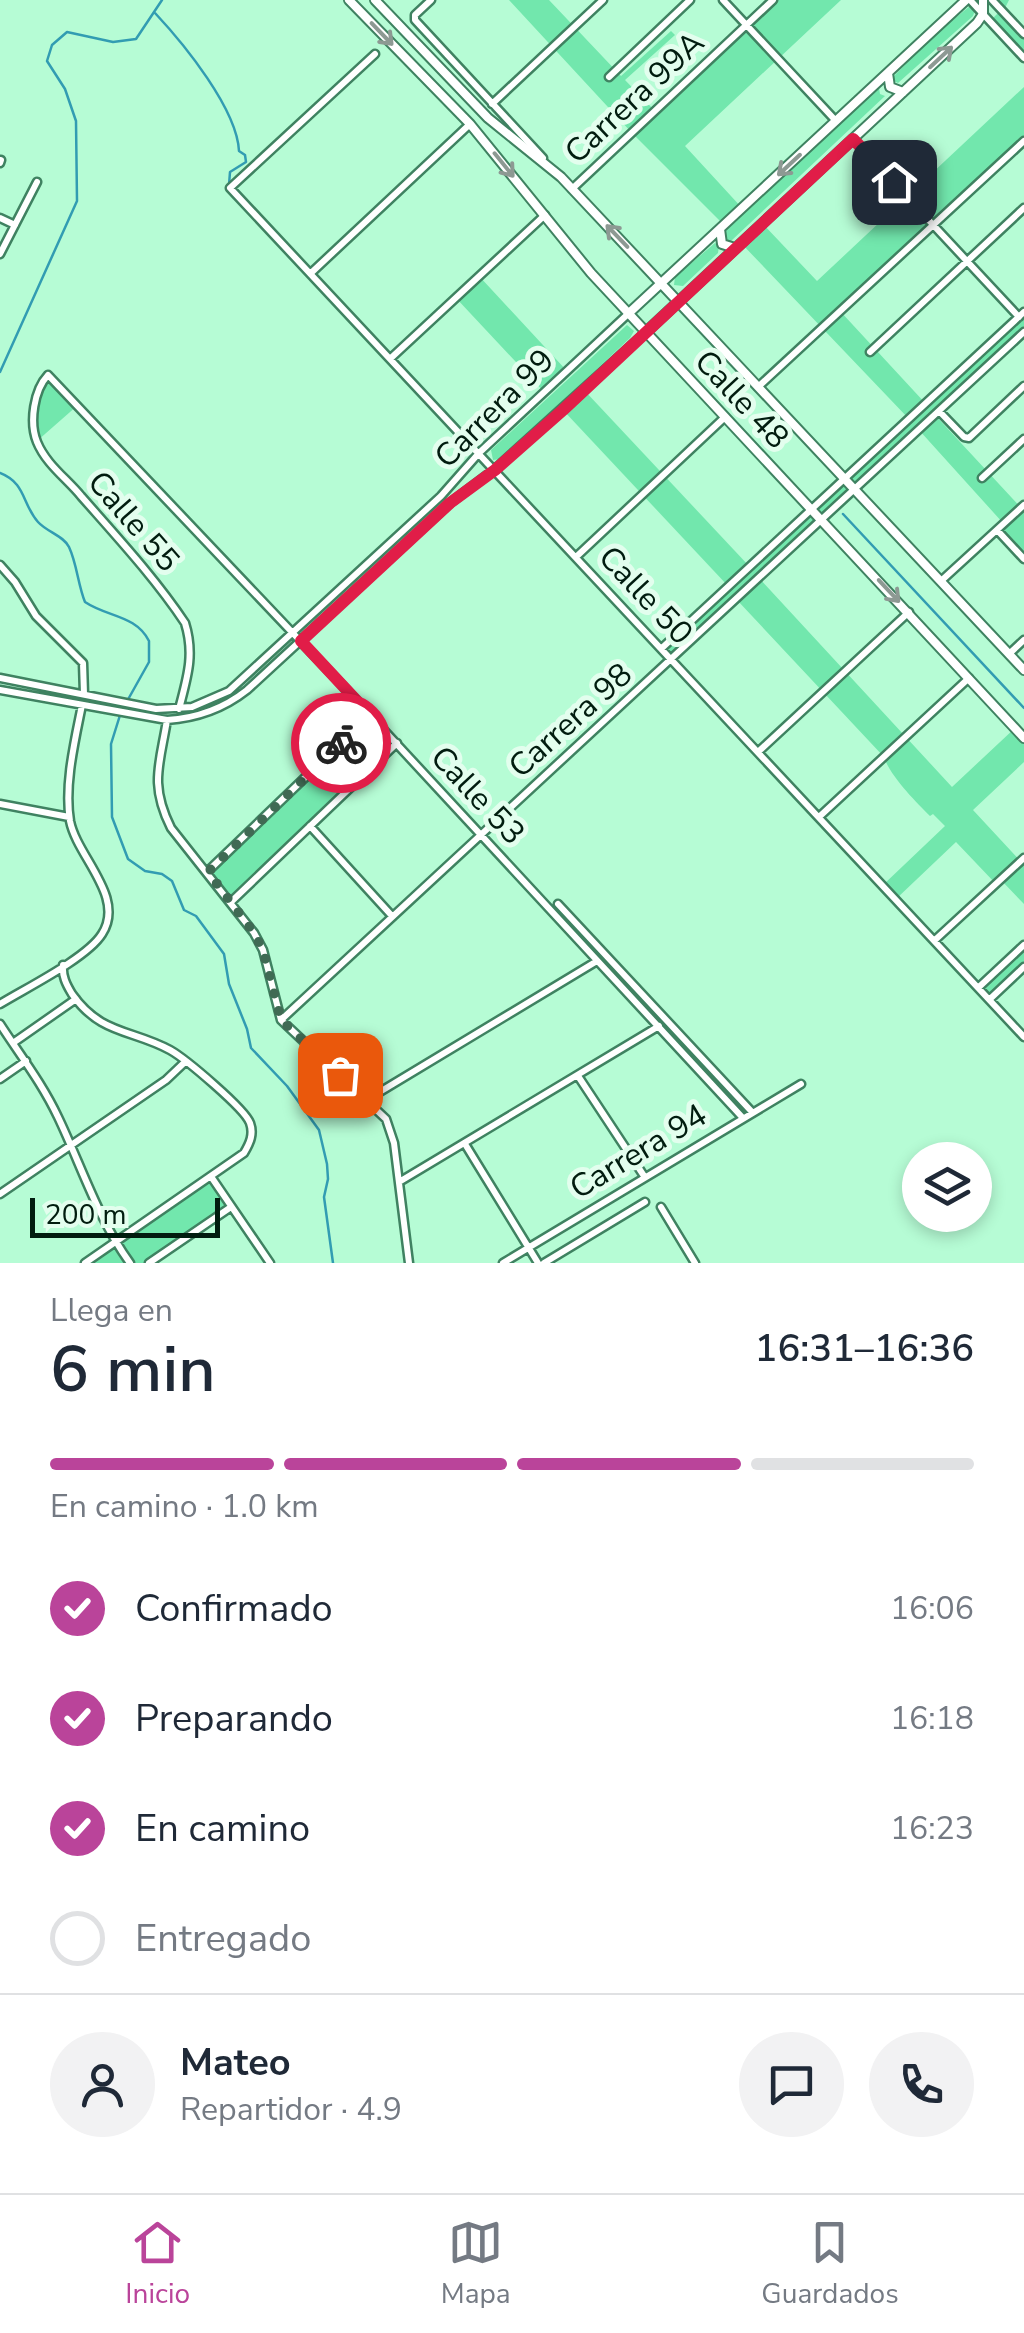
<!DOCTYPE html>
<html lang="es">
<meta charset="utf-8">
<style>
:root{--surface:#fff;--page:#f2f2f3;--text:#1f2937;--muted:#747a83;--line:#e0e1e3;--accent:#ba449a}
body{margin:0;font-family:"Nunito Sans",sans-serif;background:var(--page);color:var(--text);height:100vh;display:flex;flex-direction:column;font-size:38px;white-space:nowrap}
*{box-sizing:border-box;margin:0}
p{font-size:32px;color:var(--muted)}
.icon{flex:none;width:55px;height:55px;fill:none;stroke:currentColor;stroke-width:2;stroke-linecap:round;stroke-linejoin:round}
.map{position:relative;height:1263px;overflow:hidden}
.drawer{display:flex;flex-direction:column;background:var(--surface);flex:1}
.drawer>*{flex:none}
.controls{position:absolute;left:902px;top:1142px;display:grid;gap:20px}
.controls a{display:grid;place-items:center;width:90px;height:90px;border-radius:50%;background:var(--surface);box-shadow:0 5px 15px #0003;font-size:50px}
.scale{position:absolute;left:30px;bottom:25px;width:190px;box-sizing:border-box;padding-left:10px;border:5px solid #011c0f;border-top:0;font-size:28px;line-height:35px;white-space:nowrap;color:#011c0f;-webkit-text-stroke:8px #e3feee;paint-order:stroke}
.pin{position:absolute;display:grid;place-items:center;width:85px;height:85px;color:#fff;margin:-42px;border-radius:20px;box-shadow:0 5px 15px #0006}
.courier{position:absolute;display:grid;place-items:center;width:100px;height:100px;margin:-50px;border:8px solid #e11d48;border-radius:50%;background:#fff;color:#222;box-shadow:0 2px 12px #0007}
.overview em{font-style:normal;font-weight:600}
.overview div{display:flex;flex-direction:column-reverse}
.overview{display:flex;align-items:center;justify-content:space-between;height:170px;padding:0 50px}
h1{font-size:65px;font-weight:600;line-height:75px}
.bar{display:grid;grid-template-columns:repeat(4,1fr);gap:15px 10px;align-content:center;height:120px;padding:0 50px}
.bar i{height:12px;border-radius:8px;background:var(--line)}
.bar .current{background:var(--accent)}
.bar p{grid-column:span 4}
.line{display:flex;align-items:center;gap:25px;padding:0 50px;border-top:2px solid var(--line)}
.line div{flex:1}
.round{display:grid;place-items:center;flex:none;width:105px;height:105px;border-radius:52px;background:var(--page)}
ol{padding:0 50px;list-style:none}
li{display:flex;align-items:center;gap:30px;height:110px}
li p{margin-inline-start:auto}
li .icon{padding:10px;border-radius:50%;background:var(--accent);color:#fff;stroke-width:4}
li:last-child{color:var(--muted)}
li i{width:55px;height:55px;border:5px solid var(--line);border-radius:50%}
.tabs{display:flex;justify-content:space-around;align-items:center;height:140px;border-top:2px solid var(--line);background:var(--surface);font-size:28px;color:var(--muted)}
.tabs a{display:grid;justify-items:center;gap:5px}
.tabs .current{color:var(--accent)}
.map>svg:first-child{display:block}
.green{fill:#72e7ad}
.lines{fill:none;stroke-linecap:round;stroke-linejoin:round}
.stream{stroke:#329cb2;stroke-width:2.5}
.minor-casing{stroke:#3f8261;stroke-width:11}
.major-casing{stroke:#3f8261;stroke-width:12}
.minor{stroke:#fff;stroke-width:6}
.major{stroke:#fff;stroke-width:8}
.oneway{stroke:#8d9993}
.done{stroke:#406a54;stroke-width:10;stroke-dasharray:0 18}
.route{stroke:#e11d48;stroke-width:12}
.labels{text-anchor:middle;stroke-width:10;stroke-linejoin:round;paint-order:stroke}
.street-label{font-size:32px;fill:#011c0f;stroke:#e3feee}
</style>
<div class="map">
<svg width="1024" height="1263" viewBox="0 0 1024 1263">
<rect width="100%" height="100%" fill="#b6fcd5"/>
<path class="green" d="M509 0H549L621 76 671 31 675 35 625 80 655 111 773 0H841L685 146 742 208 724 225 632 133Z
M992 0H1009L1003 12 1024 34V58L992 19 1001 10Z
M970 6 975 10 973 16 898 83 894 81 893 77 933 36Z
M1024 87V141L840 311 926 404 1024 312V332L935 415 1024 511V559L997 530 1003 523 919 430 760 579 952 787 1015 728 1024 738V762L973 810 1024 865V904L1001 880 996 884 956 842 896 899 883 885 945 826 933 814 930 816C916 802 890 776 884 757L737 600 672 660 662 648 728 586 563 410 584 390 749 566 909 419 741 243 762 223 817 281Z
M879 88 880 94 885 96 731 241 725 242 723 233Z
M715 243 719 246 718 253 683 286 674 285 675 277Z
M479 276 567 371 544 392 456 298Z
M627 325 634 331 630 338 501 459 493 460 491 450Z
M46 377 78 405 37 441 34 415Z
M370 715 397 743 232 901 207 872Z
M1024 945V967L990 999 979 987Z
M212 1178 231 1207 149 1263H85Z"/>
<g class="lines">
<path class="stream" d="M155 13C184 44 237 109 239 151L245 155 246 162 230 172 229 185
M0 372 77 201 76 121 65 89 47 61 52 45 67 32 113 42 136 39 162 0
M0 473C26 483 22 504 38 522 47 532 64 536 69 547 77 564 78 585 85 602 107 617 136 615 149 641V662L121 712 111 744 112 817 128 859 145 871 162 874 172 881 184 910 196 916 224 954 229 984 247 1029 251 1048 287 1086 319 1130 327 1164 328 1179 324 1197 333 1263
M843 514 1024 708"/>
<defs>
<path id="minor" d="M431 0 415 15V20L543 158
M723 0 836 121
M970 0 1024 58
M992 0 1024 34
M375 54 230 188 1024 1037
M609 77 690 0
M492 104 603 0
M853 139 1019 317
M0 163 1 160
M572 189 773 0
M0 218 15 225
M0 254 37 182
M311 273 470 124
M870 352 1024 208
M391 358 545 215
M758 387 1024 141
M939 411 964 437 969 438 1024 386
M982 478 1024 439
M997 530 1024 559
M576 557 725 417
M0 565 15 582 36 616 83 663 84 694
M941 581 1024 505
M662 648 1024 312
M1009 654 1024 640
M0 678 156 709 192 707 229 691 441 496 479 453 629 313
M0 690 167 720C198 718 223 709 247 690L450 503 495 469 646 332
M179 709C187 678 195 655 185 623 155 578 117 537 81 496 66 478 46 464 37 442 29 422 34 390 48 375L343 686 742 1117
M167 720C160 764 149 784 171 828L254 933 263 950 281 1020 386 1119 394 1143 409 1263
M758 752 909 612
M0 804 69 817
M819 817 969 678
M310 826 392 916
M207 872 370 715
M232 901 397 743
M558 904 752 1112
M935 940 1024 858
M63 965C62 976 66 984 72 994 101 1035 131 1029 170 1050 186 1059 245 1109 250 1123 254 1134 250 1143 244 1153L85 1263
M979 987 1024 945
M990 999 1024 967
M0 1004C26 988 87 958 102 934 126 897 77 857 70 821 64 785 75 740 82 705
M281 1020 1024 332
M0 1024C20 1055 42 1083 58 1117 81 1165 98 1219 130 1263
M13 1043 76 999
M578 1076 644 1176
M0 1079 26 1061
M368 1099 597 961
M465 1144 538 1263
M212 1178 270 1263
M399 1182 659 1026
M0 1194 166 1080 186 1061
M661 1207 695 1263
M149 1263 231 1207
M503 1263 801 1084
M544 1263 645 1202"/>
<path id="major" d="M349 0 470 124 591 273 1024 738
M375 0 488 118 561 177 1024 670
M888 73 890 87 903 92
M720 229 722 244 735 248
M629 313 966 0
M646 332 977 23 983 14V0"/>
</defs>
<use href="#minor" class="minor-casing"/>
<use href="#major" class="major-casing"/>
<use href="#minor" class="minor"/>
<use href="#major" class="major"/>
</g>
<defs><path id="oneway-shaft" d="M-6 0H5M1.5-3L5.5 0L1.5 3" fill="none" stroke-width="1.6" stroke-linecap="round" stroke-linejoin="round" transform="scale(2.5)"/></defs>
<g class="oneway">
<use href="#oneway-shaft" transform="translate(382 34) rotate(46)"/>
<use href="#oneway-shaft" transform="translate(941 57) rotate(-43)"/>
<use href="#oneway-shaft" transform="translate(504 165) rotate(51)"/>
<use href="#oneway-shaft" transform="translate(789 165) rotate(137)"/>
<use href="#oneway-shaft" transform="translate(617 236) rotate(-134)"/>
<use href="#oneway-shaft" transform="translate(889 591) rotate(47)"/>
</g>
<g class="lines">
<path class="done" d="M340 1075 281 1020 263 950 254 933 208 872 341 743"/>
<path class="route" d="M341 743 370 715 301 641 450 503 495 470 563 410 853 139 894 182"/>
</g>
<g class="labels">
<g class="street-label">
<text transform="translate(634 97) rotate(-43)" y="11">Carrera 99A</text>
<text transform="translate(742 399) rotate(47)" y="11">Calle 48</text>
<text transform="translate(494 408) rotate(-45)" y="11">Carrera 99</text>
<text transform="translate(134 521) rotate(49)" y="11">Calle 55</text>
<text transform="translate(646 595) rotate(47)" y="11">Calle 50</text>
<text transform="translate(570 720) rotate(-42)" y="11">Carrera 98</text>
<text transform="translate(478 795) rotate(47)" y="11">Calle 53</text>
<text transform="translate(638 1151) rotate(-31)" y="11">Carrera 94</text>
</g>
</g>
</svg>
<div class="controls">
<a><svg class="icon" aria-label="layers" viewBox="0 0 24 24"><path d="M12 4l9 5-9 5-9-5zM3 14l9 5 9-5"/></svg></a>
</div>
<div class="scale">200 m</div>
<div class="pin" style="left:340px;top:1075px;background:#ea580c"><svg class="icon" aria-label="bag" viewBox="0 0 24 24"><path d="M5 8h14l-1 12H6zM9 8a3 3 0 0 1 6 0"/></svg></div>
<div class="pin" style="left:894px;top:182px;background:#1f2937"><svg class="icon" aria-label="home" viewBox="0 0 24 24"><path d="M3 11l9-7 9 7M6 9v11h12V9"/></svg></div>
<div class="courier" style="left:341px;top:743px"><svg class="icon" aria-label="bike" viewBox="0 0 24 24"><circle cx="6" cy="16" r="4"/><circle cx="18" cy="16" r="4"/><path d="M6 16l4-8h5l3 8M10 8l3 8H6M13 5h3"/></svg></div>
</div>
<section class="drawer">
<div class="overview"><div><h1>6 min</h1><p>Llega en</p></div><em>16:31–16:36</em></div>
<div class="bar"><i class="current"></i><i class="current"></i><i class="current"></i><i></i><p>En camino · 1.0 km</p></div>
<ol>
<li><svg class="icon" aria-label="check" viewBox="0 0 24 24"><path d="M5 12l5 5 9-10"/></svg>Confirmado<p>16:06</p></li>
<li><svg class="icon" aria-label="check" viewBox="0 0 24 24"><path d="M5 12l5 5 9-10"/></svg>Preparando<p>16:18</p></li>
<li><svg class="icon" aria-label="check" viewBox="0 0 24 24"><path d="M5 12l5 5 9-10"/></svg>En camino<p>16:23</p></li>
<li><i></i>Entregado</li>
</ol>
<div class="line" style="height:180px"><a class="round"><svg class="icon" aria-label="person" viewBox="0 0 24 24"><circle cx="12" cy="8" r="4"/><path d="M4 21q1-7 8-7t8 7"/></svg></a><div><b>Mateo</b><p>Repartidor · 4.9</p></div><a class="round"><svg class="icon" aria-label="chat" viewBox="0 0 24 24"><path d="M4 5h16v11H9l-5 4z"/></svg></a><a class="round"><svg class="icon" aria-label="phone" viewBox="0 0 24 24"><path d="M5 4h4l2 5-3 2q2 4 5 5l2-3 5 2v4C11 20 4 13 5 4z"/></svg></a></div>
</section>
<nav class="tabs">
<a class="current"><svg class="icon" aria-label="home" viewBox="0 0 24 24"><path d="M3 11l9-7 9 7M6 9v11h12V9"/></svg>Inicio</a>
<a><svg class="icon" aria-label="map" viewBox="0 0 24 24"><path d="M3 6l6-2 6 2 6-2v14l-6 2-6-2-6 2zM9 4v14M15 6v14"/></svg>Mapa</a>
<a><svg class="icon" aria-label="saved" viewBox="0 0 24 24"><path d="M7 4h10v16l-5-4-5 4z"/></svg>Guardados</a>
</nav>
